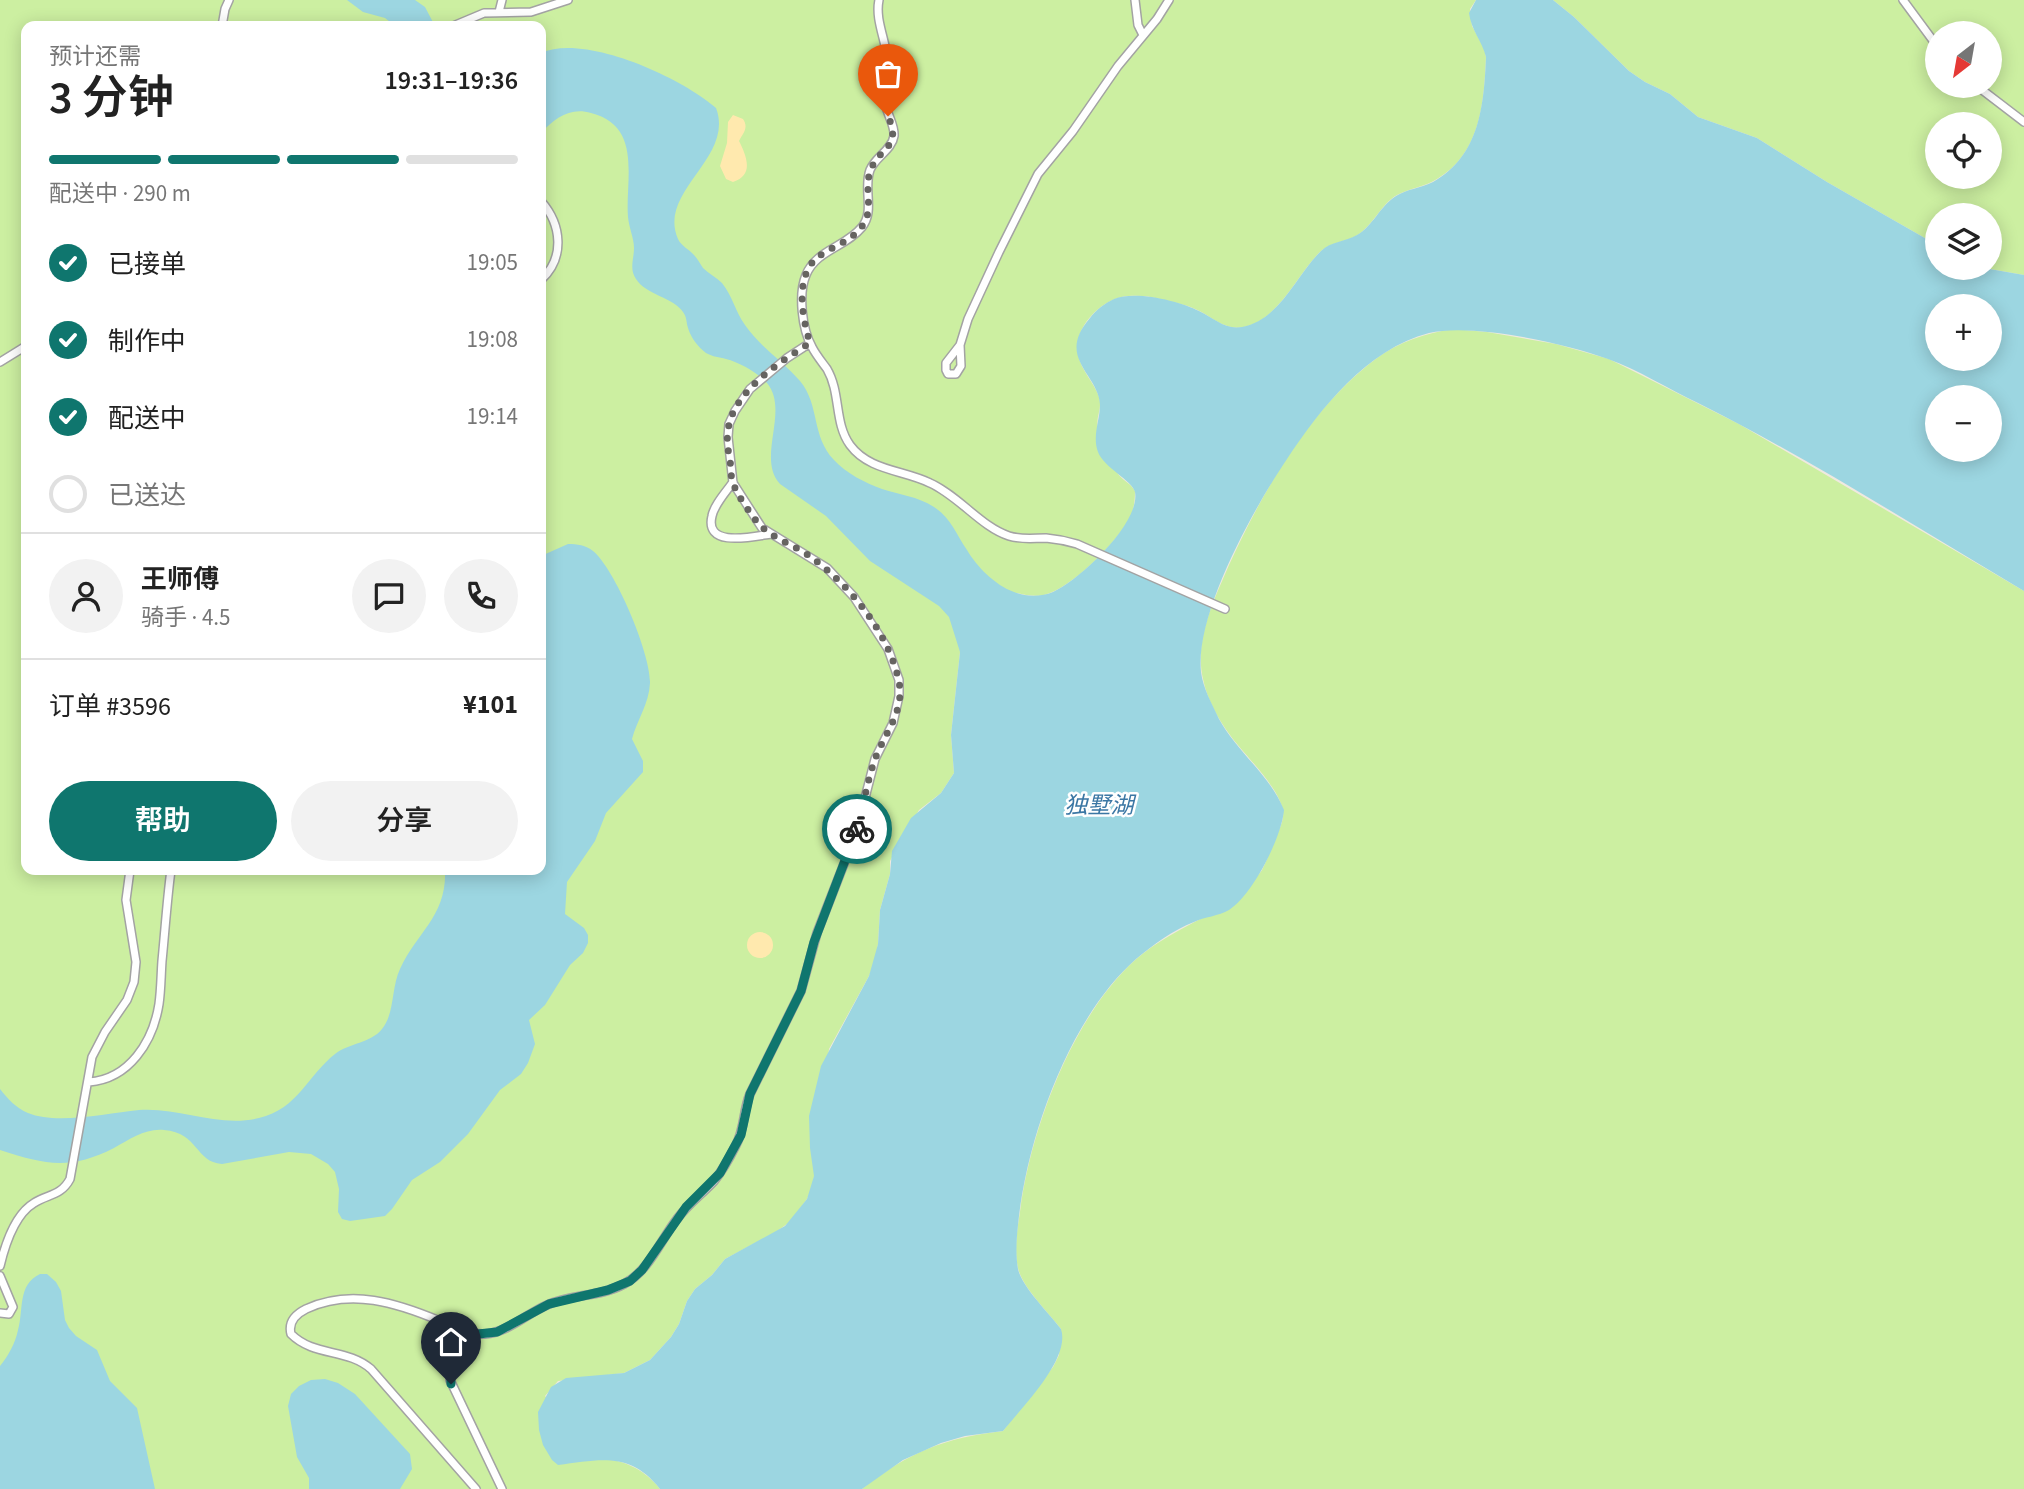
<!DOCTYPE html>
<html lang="zh">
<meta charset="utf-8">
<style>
:root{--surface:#fff;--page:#f2f2f2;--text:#222;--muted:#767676;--line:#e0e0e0;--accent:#0f766e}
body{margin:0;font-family:"Source Sans 3","Noto Sans SC",sans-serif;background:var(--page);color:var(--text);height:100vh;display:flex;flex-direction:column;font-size:26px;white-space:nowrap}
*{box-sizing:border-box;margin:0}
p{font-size:23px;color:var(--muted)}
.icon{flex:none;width:38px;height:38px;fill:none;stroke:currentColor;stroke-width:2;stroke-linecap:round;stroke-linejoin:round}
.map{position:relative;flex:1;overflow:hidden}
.sheet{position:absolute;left:21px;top:21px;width:525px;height:854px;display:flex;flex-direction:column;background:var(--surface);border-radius:14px;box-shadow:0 4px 18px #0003}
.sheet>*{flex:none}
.needle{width:46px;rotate:211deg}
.tools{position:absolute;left:1925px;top:21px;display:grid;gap:14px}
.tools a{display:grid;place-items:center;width:77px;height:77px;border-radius:50%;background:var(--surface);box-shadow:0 4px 18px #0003;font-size:35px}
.pin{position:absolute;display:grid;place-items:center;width:60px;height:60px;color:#fff;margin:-72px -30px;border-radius:50% 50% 50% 0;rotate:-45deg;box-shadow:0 0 7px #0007}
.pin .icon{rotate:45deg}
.courier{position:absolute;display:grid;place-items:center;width:70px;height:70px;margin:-35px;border:5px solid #0f766e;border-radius:50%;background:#fff;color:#222;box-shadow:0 2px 9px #0007}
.overview em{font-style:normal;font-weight:600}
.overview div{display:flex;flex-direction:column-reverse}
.overview{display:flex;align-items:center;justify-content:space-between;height:119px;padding:0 28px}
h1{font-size:46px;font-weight:600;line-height:52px}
.bar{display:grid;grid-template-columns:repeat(4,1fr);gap:10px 7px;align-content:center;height:84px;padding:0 28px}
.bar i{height:9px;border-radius:5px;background:var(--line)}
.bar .selected{background:var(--accent)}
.bar p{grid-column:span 4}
.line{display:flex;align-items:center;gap:18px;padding:0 28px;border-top:2px solid var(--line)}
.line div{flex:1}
.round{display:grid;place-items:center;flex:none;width:74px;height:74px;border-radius:37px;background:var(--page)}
ol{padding:0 28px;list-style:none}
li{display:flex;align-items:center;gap:21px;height:77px}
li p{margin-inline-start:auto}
li .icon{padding:7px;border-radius:50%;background:var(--accent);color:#fff;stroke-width:4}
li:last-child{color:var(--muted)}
li i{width:38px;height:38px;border:4px solid var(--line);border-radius:50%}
.cta{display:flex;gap:14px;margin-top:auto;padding:14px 28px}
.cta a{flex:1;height:80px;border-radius:42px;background:var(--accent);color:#fff;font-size:28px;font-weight:600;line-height:80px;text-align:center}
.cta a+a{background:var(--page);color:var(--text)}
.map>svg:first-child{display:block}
.grass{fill:#ccefa1;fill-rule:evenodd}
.sand{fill:#ffe9ae}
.water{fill:#9cd6e1;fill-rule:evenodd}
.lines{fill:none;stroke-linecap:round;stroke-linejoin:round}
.lane-casing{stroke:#a3a3a3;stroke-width:10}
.lane{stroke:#fff;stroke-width:7}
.done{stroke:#666461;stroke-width:7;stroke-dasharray:0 12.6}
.route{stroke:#0f766e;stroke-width:9}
.labels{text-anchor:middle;stroke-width:5;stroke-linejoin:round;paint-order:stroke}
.water-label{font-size:23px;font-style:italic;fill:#3b77a4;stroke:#fff}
</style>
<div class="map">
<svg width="2024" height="1489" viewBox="0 0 2024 1489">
<rect width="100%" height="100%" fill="#efe9e0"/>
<path class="grass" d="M0 0H1476L1470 9 1472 26 1484 48 1486 57C1484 102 1481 153 1437 179 1424 187 1410 188 1397 195 1381 204 1373 226 1356 236 1343 243 1329 242 1318 254 1296 277 1278 320 1244 327 1224 331 1212 316 1195 309 1185 304 1171 302 1160 299 1150 296 1138 295 1128 296 1102 298 1073 327 1078 354 1081 371 1094 382 1099 397 1103 408 1095 418 1098 428 1100 442 1110 460 1117 472 1121 480 1130 482 1135 491 1135 500 1134 510 1130 518 1116 543 1072 588 1044 595 1035 597 1025 595 1017 593L960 652 951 735 954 773 941 793 919 810 890 861V874L880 910 878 944 875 961 869 976 829 1049 813 1185 807 1199 791 1221 776 1232 725 1259 712 1275 695 1289 687 1301 679 1324 671 1337 650 1360 624 1373 558 1381 545 1396 604 1459C626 1460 647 1472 660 1489H0ZM26 26H541V870H26Z
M1553 0H2024V275L1984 268H1990V215H1937V245L1827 182 1757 138 1698 117 1670 94 1645 82 1629 71 1574 17ZM1937 33H1990V86H1937ZM1937 124H1990V177H1937Z
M1453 329 1487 332 1556 344 1609 359 1739 424 2024 591V1489H862C909 1452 944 1438 1003 1431L1053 1367 1059 1355 1061 1329C1049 1313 1022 1287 1018 1268 1014 1250 1017 1230 1020 1212 1030 1130 1073 1016 1135 960 1157 941 1180 930 1204 917 1217 911 1228 899 1239 890 1246 884 1257 878 1262 870 1267 861 1270 850 1274 841 1277 834 1282 825 1283 817 1286 793 1244 755 1230 735 1218 719 1207 699 1203 679 1194 640 1214 600 1229 565 1264 489 1309 409 1377 358 1399 342 1426 333 1453 329Z"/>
<path class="sand" d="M733 115 743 119C749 128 743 133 739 141 746 155 755 175 733 182L726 179 720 166 727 143 728 122Z
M747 945a13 13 0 1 1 26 0a13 13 0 1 1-26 0Z"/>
<path class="water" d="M347 0H415L425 7 435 26H395L385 18 363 12Z
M1476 0H1553L1574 17 1629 71 1645 82 1670 94 1698 117 1757 138 1827 182 1937 245V268H1984L2024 275V591C1916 527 1810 459 1698 403 1668 389 1639 370 1608 359 1564 343 1473 323 1429 333 1367 349 1320 409 1287 459 1254 508 1195 613 1201 672 1203 688 1212 704 1219 719 1237 752 1270 775 1284 810 1282 837 1252 896 1229 910 1219 916 1204 917 1194 922 1173 930 1153 945 1136 959 1071 1016 1029 1132 1019 1216 1017 1233 1015 1252 1018 1269 1022 1287 1049 1313 1061 1329 1071 1359 1021 1408 1003 1431L965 1436 941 1443 903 1460 862 1489H660C630 1451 600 1460 558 1465L552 1460 543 1445 539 1430 538 1412 551 1387 566 1378 624 1373 650 1360 671 1337 679 1324 687 1301 695 1289 712 1275 725 1259 785 1226 807 1199 814 1176 810 1148 809 1116 821 1066 869 976 878 944 880 910 890 874 892 851 911 818 941 793 954 773 951 735 960 652 949 617 939 606 870 561 826 516 780 484C756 458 790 411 767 383 758 373 739 362 726 359 719 357 713 357 706 353 698 347 691 338 688 328 686 322 687 317 683 312 673 297 646 295 636 279 629 269 634 259 634 248 634 238 629 228 628 217 625 180 643 126 591 113 570 107 555 118 541 133V53C585 33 682 78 716 108 735 158 657 191 678 239 681 246 689 249 694 255 698 259 700 264 703 268 709 274 716 277 722 283 733 297 735 311 745 325 760 347 783 361 800 381 820 405 811 436 834 460 846 473 865 483 882 489 900 495 917 496 934 507 951 518 956 534 967 550 977 567 995 585 1014 592 1026 597 1041 597 1053 592 1078 581 1141 523 1135 492 1132 480 1104 468 1098 452 1092 436 1100 420 1100 405 1099 374 1055 358 1090 318 1096 310 1105 303 1114 299 1135 290 1180 301 1199 311 1214 318 1225 330 1242 327 1280 320 1296 275 1321 251 1331 241 1345 242 1357 235 1373 226 1380 206 1396 196 1407 189 1421 188 1433 182 1480 156 1484 104 1486 57 1482 41 1471 30 1469 13ZM1937 306H1990V359H1937ZM1937 397H1990V450H1937Z
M568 544C577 544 586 545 593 551 615 569 651 654 650 683 649 704 637 720 632 739L643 761V772L606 813 595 841 567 882 565 914 584 928 588 935V943L583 953 570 965 545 1005 529 1020 535 1044 528 1063 521 1074 500 1090 468 1134 440 1162 412 1180 392 1209 385 1216 350 1221 342 1219 338 1212 339 1189 335 1172 328 1164 311 1154 289 1152 222 1164C195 1162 199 1133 164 1130 146 1128 130 1139 114 1148 71 1170 45 1165 0 1150V1089C8 1099 16 1108 28 1113 57 1125 107 1113 139 1110 180 1107 218 1128 259 1118 298 1109 308 1075 335 1054 349 1043 371 1043 382 1029 395 1013 391 988 400 969 417 932 447 916 445 870H541V556Z
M40 1274H47L56 1282 61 1291 65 1320 69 1328 76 1336 97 1350 110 1381 137 1408 155 1489H0V1366C8 1356 15 1344 18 1330 24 1310 17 1285 40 1274Z
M325 1379 338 1383 355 1394 410 1454 412 1469 400 1489H309V1478L297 1457 288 1406 291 1394 299 1386 311 1380Z"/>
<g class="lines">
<defs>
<path id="lane" d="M879 0C875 19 885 38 887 57 888 73 884 89 886 105 887 115 895 125 894 136 892 150 875 157 870 170 863 189 875 211 862 227 846 247 816 250 806 275 798 294 802 329 812 347 816 355 822 362 827 369 841 393 834 423 850 445 869 471 904 470 930 483 959 496 981 527 1009 536 1022 540 1033 538 1046 538 1057 539 1067 541 1077 544L1225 609
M1135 0 1138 25 1143 35
M1903 0 1937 46
M499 12 502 0
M222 26 225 9 229 0
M453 26 484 13 531 12 568 0
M1977 86 2024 122
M541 201C562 225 565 258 541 280
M960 345 946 363V370L948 374H956L961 366 960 345 968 319 999 252 1038 174 1073 131 1118 66 1157 19 1169 0
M0 362 26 346
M733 482C726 492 714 505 712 516 704 549 755 536 771 534
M89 1082C129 1079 153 1042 159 1004 161 990 161 975 162 961 165 931 167 900 171 870
M0 1266C5 1245 14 1215 34 1203 48 1194 61 1196 70 1179L92 1057 105 1032 127 1000 134 982 136 962 126 900 130 870
M0 1276 13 1307 9 1314 0 1313
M465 1332 450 1365V1380L502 1489
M476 1489 371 1369C347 1348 314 1357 291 1334 288 1322 296 1314 306 1309 351 1288 397 1303 440 1321 454 1327 468 1335 485 1334 509 1332 526 1314 547 1305 571 1294 600 1297 624 1284 649 1271 660 1241 677 1219 688 1204 702 1194 714 1181 723 1170 730 1157 736 1145 745 1128 743 1111 750 1094L801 991 817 933 856 833 875 759 893 723 899 696V680L888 649 854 597 827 568 762 528 733 483 728 437 729 424 735 411 750 389 787 358 810 343"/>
</defs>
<use href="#lane" class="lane-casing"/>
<use href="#lane" class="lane"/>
</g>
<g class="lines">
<path class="done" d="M857 829C863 807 867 783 874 762 883 735 905 712 899 682 889 632 848 583 808 555 793 545 775 539 762 527 754 520 736 493 733 483 731 478 731 472 731 467 729 455 726 442 728 430 733 391 780 362 810 343 802 317 794 275 819 256 834 246 853 240 863 225 874 209 864 189 870 172 878 146 903 150 888 116"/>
<path class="route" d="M451 1384 450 1365 465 1332 478 1334 497 1332 549 1304 608 1290 630 1281 642 1270 686 1207 720 1173 741 1135 750 1094 801 991 814 942 857 829"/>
</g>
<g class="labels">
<g class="water-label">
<text x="1099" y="813">独墅湖</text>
</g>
</g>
</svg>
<div class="tools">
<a><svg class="needle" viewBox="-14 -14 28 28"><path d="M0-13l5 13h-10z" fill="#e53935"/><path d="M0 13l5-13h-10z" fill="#767676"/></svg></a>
<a><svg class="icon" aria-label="locate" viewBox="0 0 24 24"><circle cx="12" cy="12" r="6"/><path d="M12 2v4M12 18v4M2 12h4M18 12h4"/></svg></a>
<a><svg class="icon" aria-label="layers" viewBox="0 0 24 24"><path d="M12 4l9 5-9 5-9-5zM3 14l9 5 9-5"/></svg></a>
<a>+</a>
<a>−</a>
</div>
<div class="pin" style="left:888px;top:116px;background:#ea580c"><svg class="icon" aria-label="bag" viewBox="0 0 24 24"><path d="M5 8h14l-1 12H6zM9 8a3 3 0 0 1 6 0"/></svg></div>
<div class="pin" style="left:451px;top:1384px;background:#1f2937"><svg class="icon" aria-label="home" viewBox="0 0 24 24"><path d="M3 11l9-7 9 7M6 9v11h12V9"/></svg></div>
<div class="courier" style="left:857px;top:829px"><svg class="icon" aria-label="bike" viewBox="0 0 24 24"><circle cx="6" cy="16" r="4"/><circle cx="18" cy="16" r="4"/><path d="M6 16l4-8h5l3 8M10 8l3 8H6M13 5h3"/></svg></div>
<section class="sheet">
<div class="overview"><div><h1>3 分钟</h1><p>预计还需</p></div><em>19:31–19:36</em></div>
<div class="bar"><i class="selected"></i><i class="selected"></i><i class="selected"></i><i></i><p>配送中 · 290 m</p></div>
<ol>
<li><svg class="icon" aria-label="check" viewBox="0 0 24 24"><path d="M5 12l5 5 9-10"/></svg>已接单<p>19:05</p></li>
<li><svg class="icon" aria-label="check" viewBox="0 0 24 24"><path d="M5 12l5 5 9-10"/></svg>制作中<p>19:08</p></li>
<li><svg class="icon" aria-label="check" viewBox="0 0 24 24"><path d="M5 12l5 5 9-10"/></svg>配送中<p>19:14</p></li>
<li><i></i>已送达</li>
</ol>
<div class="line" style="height:126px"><a class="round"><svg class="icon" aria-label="person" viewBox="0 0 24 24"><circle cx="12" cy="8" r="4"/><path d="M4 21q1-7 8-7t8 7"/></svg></a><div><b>王师傅</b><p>骑手 · 4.5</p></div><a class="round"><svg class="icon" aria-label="chat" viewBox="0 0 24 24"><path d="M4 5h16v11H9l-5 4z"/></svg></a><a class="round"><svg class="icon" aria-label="phone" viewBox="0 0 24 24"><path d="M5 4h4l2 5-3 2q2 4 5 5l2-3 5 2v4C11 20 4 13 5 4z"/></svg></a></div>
<div class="line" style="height:91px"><div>订单 #3596</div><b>¥101</b></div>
<div class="cta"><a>帮助</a><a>分享</a></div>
</section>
</div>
